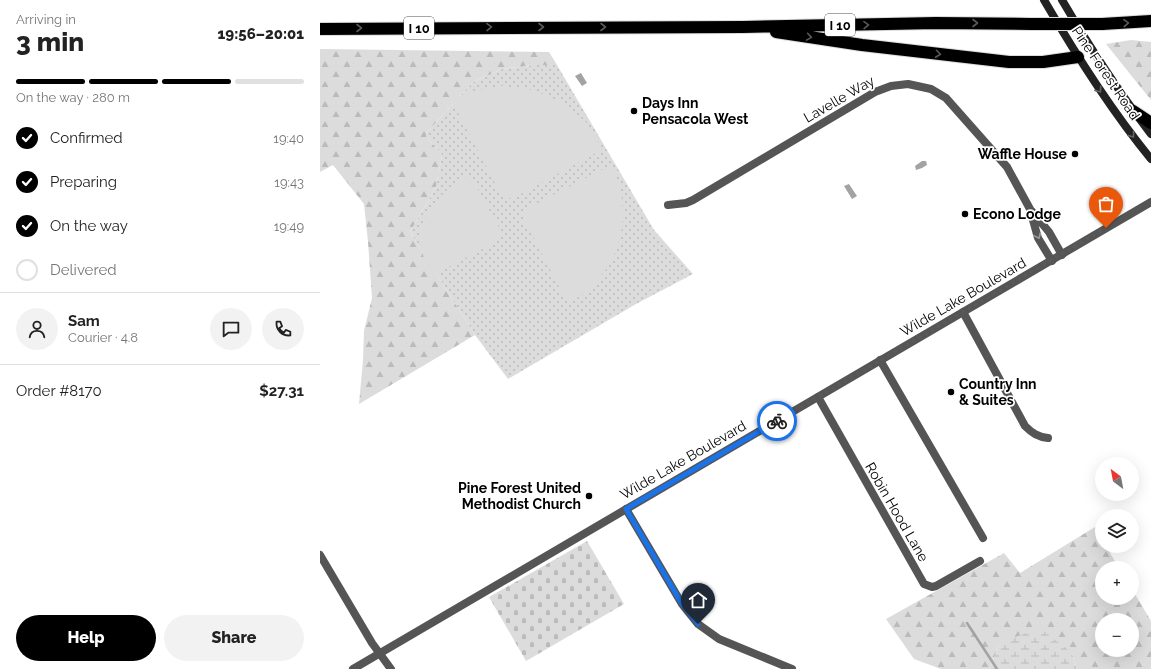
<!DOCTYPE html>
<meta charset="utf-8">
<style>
:root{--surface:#fff;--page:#f2f2f2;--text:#222;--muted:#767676;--line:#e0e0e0;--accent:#000}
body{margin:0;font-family:Raleway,sans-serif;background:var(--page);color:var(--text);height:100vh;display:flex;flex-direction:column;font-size:15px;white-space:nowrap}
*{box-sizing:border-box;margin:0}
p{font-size:13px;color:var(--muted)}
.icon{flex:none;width:22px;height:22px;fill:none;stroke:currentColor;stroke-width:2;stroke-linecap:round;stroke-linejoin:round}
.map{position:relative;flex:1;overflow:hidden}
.details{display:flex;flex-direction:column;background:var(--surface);width:320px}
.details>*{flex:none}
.needle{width:26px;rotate:328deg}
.controls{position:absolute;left:775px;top:457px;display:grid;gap:8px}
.controls a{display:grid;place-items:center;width:44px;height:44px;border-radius:50%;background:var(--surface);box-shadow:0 4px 16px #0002;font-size:20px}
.pin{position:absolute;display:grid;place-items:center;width:34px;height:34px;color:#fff;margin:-41px -17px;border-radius:50% 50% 50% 0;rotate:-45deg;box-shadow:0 0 4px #0007}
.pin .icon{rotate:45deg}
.courier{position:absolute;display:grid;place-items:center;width:40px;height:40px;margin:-20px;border:3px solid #1a73e8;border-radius:50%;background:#fff;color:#222;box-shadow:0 1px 5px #0007}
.overview em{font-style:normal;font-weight:800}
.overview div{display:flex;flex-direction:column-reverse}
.overview{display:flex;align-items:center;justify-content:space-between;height:68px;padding:0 16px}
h1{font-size:26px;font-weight:800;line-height:30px}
.bar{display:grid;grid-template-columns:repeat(4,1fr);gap:6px 4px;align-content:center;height:48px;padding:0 16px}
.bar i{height:5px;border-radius:3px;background:var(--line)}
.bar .current{background:var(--accent)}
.bar p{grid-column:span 4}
.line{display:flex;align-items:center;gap:10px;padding:0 16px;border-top:1px solid var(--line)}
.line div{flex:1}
.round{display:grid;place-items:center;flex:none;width:42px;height:42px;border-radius:21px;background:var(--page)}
ol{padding:0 16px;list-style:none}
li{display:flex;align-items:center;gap:12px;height:44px}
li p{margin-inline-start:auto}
li .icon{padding:4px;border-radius:50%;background:var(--accent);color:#fff;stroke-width:4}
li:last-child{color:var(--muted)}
li i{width:22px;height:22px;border:2px solid var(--line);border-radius:50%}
.button{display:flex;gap:8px;margin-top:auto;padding:8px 16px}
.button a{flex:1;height:46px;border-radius:24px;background:var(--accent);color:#fff;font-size:16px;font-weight:800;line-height:46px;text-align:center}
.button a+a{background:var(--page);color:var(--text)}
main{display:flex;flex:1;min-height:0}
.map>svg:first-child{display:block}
.grass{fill:url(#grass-dots)}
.forest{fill:url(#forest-firs);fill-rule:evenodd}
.wetland{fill:url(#wetland-marsh)}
.cemetery{fill:url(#cemetery-stones)}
.garden{fill:#dcdcdc}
.water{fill:#a3a3a3}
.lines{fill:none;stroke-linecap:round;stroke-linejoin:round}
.stream{stroke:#a3a3a3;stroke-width:2.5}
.motorway-casing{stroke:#dbdbdb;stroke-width:14}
.minor{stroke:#555;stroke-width:8}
.tertiary{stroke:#555;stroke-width:8}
.secondary{stroke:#222;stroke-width:8}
.motorway{stroke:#000;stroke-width:12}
.motorway-bridge-casing{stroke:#dbdbdb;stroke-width:14;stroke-linecap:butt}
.motorway-bridge{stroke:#000;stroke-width:12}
.oneway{stroke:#595959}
.oneway2{stroke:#646464}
.oneway3{stroke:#999}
.done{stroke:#595959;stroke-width:4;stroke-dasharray:0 7.2}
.route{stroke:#1a73e8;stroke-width:5}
.poi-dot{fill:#000;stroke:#fff;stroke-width:1.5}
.labels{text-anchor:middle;stroke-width:3.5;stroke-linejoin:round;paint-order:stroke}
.shield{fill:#fff;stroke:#4c4c4c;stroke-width:1}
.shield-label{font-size:13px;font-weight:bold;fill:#000}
.street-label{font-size:14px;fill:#000;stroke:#fff}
.poi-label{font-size:14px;font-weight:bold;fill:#000;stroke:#fff;text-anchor:start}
</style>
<main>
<section class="details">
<div class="overview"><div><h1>3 min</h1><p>Arriving in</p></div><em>19:56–20:01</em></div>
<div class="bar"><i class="current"></i><i class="current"></i><i class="current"></i><i></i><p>On the way · 280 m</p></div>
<ol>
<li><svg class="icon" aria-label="check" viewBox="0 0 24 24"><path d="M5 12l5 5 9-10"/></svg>Confirmed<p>19:40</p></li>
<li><svg class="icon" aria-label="check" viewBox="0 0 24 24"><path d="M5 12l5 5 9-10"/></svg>Preparing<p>19:43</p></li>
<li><svg class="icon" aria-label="check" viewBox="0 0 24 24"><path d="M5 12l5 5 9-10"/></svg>On the way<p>19:49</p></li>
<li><i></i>Delivered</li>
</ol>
<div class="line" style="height:72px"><a class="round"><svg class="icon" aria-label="person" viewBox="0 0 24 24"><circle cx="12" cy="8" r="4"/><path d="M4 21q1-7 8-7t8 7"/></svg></a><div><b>Sam</b><p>Courier · 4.8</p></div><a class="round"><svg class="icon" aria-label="chat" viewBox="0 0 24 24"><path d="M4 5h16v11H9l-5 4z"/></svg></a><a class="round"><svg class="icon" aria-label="phone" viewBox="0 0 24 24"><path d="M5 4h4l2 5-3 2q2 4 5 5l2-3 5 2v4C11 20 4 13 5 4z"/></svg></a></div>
<div class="line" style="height:52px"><div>Order #8170</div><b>$27.31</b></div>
<div class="button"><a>Help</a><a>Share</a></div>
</section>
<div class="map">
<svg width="831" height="669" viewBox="0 0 831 669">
<defs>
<pattern id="grass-dots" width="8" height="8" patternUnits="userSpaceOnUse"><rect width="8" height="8" fill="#dcdcdc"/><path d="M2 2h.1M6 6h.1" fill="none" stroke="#bbb" stroke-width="1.8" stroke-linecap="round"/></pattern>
<pattern id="forest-firs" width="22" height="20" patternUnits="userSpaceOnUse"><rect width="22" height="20" fill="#dcdcdc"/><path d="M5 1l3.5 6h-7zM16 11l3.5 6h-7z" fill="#bbb"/></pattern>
<pattern id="wetland-marsh" width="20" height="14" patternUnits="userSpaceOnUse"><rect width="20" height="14" fill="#dcdcdc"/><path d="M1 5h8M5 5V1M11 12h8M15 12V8" fill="none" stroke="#bbb"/></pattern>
<pattern id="cemetery-stones" width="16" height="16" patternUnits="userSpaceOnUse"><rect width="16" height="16" fill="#dcdcdc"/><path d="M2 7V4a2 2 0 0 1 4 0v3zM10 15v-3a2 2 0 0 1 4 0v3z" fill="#bbb"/></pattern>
</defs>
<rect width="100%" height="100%" fill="#fff"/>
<path class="grass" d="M212 65H237L334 230 373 274 316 304 188 379 155 335 90 232 116 187 122 155 106 136 107 132 153 82 182 69Z"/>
<path class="forest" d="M811 40 831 42V100L786 44Z
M0 49 229 52 237 65H212L182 69 153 82 107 132 106 136 122 155 116 187 90 232 155 335 39 404 43 360 44 331 52 298 48 242 44 204 13 165 0 172Z
M775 527 782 539V546H786L799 568H782V598H812V589L831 621V669H757L752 653 679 643 670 669H621L594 659 566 619 684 553 700 573ZM782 620H812V650H782Z"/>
<path class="wetland" d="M720 628 752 653 757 669H670L679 643Z"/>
<path class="cemetery" d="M267 541 304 604 206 661 169 597Z"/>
<path class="garden" d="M181 86 213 90 244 103 267 123 283 149 192 199 181 195 132 101 153 91Z
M291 165C294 172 298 180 300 188 308 224 299 259 273 285 266 293 257 298 248 304L203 218 208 208Z
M150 175 182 233 180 240 111 276C108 267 99 248 99 238 99 222 117 199 129 188 135 183 143 179 150 175Z"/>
<path class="water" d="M261 73 267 83 262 86 255 76Z
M602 161H606L607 165 602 168 596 170 595 166Z
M529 184 537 196 532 199 524 186Z"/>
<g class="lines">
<path class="stream" d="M647 623 677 669"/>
<defs>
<path id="motorway" d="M782 24 831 21
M0 29 423 27 616 23 711 24
M456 32 542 45 689 62H723L758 57
M813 111 831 123"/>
</defs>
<use href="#motorway" class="motorway-casing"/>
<path class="minor" d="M348 205 366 203 373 200 555 92 571 86 588 84 611 89 626 98 687 167 710 209 729 232 742 255
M711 213 718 238 732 261
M643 312 705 426C712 433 718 437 728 438
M560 360 663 538
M498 397 604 584 612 587 616 586 660 561
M306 509 362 604 378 624 399 639 472 669
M0 555 52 643 71 669"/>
<path class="tertiary" d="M33 669 831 202"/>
<path class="secondary" d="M724 0C756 55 790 109 831 159
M742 0C769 46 798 91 831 134"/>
<use href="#motorway" class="motorway"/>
<defs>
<path id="motorway-bridge" d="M711 24H782"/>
</defs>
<use href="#motorway-bridge" class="motorway-bridge-casing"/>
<use href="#motorway-bridge" class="motorway-bridge"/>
</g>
<defs><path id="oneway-chevron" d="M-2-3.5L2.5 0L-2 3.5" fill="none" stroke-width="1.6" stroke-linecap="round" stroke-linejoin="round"/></defs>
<g class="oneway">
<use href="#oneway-chevron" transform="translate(655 23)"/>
<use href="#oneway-chevron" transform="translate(806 23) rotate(-3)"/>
<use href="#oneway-chevron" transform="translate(546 25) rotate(-1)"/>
<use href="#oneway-chevron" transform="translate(169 27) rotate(-1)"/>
<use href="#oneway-chevron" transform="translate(221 27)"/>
<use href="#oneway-chevron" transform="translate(283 27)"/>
<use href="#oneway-chevron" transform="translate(39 28)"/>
<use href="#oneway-chevron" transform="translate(489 37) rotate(9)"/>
<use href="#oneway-chevron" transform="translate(618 54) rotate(7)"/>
</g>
<g class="oneway2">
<use href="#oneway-chevron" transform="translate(779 90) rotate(55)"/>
<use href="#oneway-chevron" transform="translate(812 135) rotate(53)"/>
</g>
<use class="oneway3" href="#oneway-chevron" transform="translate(718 236) rotate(66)"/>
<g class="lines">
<path class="done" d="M457 421 786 228"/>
<path class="route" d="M378 624 362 604 306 509 457 421"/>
</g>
<g class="poi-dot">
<circle cx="314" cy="111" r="4"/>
<circle cx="755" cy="154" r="4"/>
<circle cx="645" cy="214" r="4"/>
<circle cx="631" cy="392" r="4"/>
<circle cx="269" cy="496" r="4"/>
</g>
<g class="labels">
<g class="shield">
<rect x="505" y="14" width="30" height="22" rx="3"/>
<rect x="84" y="17" width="30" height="22" rx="3"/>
</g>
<g class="shield-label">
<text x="520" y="30">I 10</text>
<text x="99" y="33">I 10</text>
</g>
<g class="street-label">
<text transform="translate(786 73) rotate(56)" y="5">Pine Forest Road</text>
<text transform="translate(519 99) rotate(-30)" y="5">Lavelle Way</text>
<text transform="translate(643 297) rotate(-30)" y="5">Wilde Lake Boulevard</text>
<text transform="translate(363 460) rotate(-30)" y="5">Wilde Lake Boulevard</text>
<text transform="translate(577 512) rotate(60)" y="5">Robin Hood Lane</text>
</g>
<g class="poi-label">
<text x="322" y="108">Days Inn<tspan x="322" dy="16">Pensacola West</tspan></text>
<text x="747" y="159" text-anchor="end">Waffle House</text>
<text x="653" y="219">Econo Lodge</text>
<text x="639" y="389">Country Inn<tspan x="639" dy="16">&amp; Suites</tspan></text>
<text x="261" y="493" text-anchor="end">Pine Forest United<tspan x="261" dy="16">Methodist Church</tspan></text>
</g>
</g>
</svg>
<div class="controls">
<a><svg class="needle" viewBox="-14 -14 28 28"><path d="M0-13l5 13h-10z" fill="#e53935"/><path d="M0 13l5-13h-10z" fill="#767676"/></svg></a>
<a><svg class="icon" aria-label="layers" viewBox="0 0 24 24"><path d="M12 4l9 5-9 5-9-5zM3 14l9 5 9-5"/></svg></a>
<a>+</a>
<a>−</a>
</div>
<div class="pin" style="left:786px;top:228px;background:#ea580c"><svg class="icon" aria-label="bag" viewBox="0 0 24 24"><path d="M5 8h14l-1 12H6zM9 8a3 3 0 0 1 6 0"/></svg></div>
<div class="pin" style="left:378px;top:624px;background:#1f2937"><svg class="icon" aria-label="home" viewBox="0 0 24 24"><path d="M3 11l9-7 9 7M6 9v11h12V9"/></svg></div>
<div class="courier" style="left:457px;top:421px"><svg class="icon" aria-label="bike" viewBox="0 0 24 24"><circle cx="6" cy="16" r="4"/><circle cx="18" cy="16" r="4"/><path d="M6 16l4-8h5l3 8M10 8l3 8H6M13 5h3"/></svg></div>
</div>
</main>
